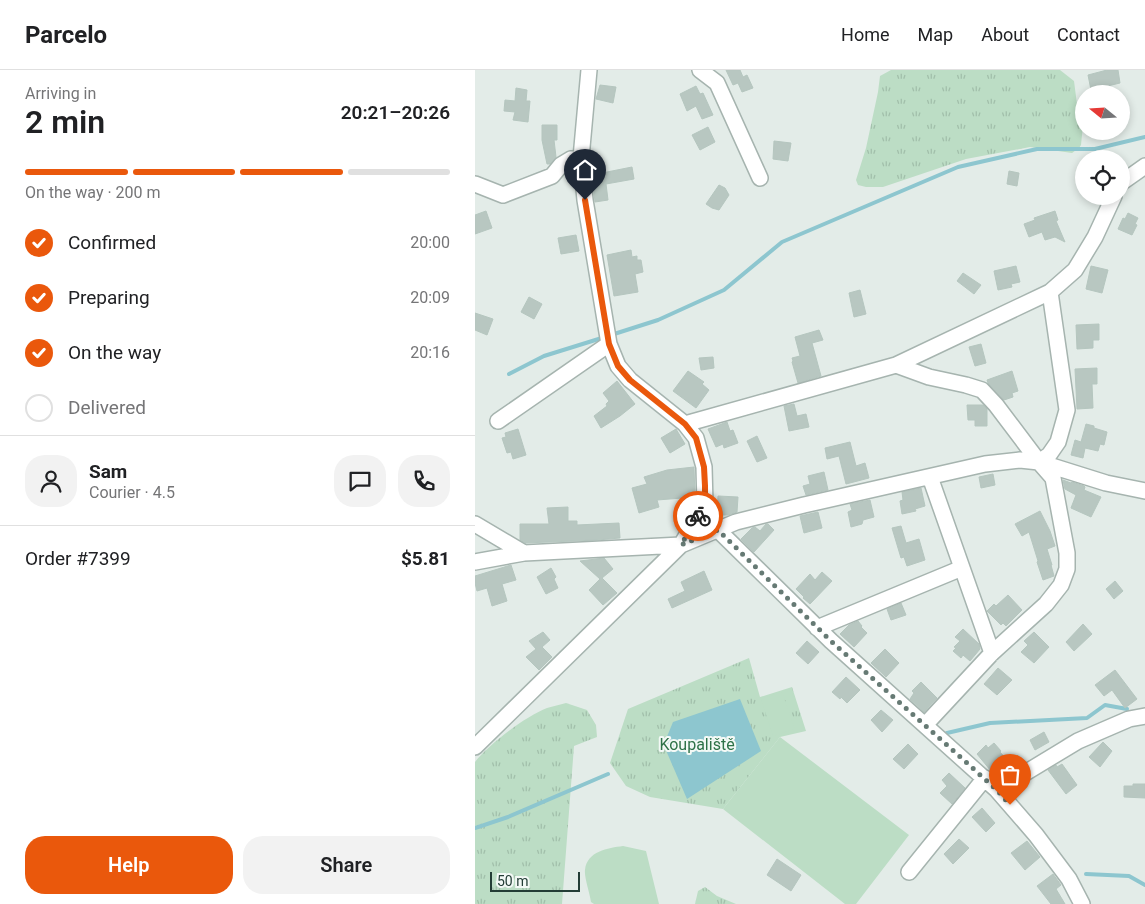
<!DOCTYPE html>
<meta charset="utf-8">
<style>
:root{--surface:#fff;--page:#f2f2f2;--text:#202124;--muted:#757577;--line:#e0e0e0;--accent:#ea580c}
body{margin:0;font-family:Roboto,sans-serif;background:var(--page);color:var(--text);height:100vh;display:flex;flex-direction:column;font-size:19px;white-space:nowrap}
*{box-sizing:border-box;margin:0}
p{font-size:16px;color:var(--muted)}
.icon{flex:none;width:28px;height:28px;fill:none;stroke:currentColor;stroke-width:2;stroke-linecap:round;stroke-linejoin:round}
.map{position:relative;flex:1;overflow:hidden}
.details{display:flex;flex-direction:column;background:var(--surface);width:475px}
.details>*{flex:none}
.needle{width:32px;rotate:288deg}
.buttons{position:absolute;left:600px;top:15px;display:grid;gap:10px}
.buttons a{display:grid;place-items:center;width:55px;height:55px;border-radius:50%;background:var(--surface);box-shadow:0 2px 8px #0003;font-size:25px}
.scale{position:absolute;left:15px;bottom:12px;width:90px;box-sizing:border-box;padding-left:5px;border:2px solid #233d36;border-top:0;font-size:14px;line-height:18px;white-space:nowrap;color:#233d36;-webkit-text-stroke:4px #f3f9f6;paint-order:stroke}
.pin{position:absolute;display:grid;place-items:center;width:42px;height:42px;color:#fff;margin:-51px -21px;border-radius:50% 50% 50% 0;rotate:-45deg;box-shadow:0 0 5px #0007}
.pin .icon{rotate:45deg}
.courier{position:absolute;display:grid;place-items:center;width:50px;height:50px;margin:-25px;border:4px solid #ea580c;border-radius:50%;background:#fff;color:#222;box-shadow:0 1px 6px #0007}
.headline em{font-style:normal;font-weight:600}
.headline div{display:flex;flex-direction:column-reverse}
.headline{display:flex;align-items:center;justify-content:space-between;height:85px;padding:0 25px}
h1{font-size:32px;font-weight:600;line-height:38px}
.bar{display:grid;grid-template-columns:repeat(4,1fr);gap:8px 5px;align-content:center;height:60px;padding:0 25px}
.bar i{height:6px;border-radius:4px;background:var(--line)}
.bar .on{background:var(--accent)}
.bar p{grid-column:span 4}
.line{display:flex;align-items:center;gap:12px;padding:0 25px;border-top:1px solid var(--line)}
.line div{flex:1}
.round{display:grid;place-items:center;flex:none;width:52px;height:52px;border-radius:20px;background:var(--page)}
ol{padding:0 25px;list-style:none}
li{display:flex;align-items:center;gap:15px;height:55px}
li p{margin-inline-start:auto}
li .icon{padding:5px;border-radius:50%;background:var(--accent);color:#fff;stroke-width:4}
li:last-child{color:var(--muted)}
li i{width:28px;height:28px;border:2px solid var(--line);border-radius:50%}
.cta{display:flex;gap:10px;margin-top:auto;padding:10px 25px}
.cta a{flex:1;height:58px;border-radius:20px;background:var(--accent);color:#fff;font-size:20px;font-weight:600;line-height:58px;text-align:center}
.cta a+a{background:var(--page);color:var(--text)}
header{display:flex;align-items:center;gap:30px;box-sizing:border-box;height:70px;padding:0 25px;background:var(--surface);border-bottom:1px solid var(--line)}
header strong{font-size:24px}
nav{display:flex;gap:28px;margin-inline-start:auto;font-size:18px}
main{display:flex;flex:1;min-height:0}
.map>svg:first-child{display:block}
.grass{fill:url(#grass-tufts)}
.pitch{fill:#bcddc5}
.water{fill:#8dc6cf}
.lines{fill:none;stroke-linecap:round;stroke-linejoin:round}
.stream{stroke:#8dc6cf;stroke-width:4}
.building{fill:#b8c7c1;stroke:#b5c6bf}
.minor-casing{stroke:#a6b4af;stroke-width:18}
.minor{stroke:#fff;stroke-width:15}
.done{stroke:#667a74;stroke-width:5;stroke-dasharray:0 9}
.route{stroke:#ea580c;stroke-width:6}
.labels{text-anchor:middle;stroke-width:4;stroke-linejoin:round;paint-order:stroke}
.park-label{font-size:16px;fill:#2e7248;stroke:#f3f9f6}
</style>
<header>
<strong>Parcelo</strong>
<nav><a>Home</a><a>Map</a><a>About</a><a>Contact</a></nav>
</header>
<main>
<section class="details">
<div class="headline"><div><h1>2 min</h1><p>Arriving in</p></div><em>20:21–20:26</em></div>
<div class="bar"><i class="on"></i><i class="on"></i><i class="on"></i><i></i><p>On the way · 200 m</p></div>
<ol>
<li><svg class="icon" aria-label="check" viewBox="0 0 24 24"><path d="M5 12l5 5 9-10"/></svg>Confirmed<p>20:00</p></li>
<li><svg class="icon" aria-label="check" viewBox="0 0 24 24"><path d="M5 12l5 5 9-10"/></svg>Preparing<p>20:09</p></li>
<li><svg class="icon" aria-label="check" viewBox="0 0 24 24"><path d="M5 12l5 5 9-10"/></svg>On the way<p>20:16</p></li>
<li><i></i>Delivered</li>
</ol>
<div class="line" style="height:90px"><a class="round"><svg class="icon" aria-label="person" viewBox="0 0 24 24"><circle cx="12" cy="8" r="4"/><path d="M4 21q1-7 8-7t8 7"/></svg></a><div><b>Sam</b><p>Courier · 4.5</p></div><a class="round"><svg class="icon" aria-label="chat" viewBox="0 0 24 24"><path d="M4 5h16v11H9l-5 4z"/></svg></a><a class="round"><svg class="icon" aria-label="phone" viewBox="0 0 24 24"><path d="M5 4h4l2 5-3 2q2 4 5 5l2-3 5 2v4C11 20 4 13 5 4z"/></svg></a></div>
<div class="line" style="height:65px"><div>Order #7399</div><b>$5.81</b></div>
<div class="cta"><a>Help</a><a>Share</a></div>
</section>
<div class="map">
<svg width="670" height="834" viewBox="0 0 670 834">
<defs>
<pattern id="grass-tufts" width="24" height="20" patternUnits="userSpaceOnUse" patternTransform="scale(1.25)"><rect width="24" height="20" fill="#bcddc5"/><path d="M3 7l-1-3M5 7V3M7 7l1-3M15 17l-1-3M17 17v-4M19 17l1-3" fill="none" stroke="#a1bfaa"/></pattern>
</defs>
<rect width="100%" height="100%" fill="#e3ece8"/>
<path class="grass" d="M416 0H585L599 11 603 42 608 55 606 75 604 78 597 83 555 77 491 89 408 117H391L383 115 381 110 391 78 403 22 405 6Z
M274 588 285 627 317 617 331 661 305 667 248 739 175 727 151 716 135 693 153 639Z
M91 633 112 640 121 655 122 667 99 676 87 834H0V692C14 674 51 646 72 638 78 636 85 635 91 633Z
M230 817 242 826 261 834H220L223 821Z"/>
<path class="pitch" d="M307 622 320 659 298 666 286 629Z
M305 667 434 765 381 834H370L248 739Z
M148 776 171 781 184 834H119L116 832C115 824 109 807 110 800 112 781 133 778 148 776Z"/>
<path class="water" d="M265 629 286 681 212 729 190 678 191 669 198 652Z"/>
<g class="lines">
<path class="stream" d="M136 265 183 250 249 220 307 172 483 97 562 79H620L670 67
M34 304 69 286 130 267
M472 663 515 653 612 648 630 635 652 639
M0 758 33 747 133 704
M611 804 654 806 670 815"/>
</g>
<path class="building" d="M251 0H265L268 7 272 5 278 18 267 22 263 13 258 15Z
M632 0H643L645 13 616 20 613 5Z
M125 15 141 17 138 33 121 29Z
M221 16 225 24 228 23 238 45 227 49 221 36 212 41 205 24Z
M41 18 52 20 51 31H55L53 52 38 50 40 42 29 41 30 30 40 31Z
M67 55H82V70H79L81 87 75 94H72L67 70Z
M233 57 240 72 225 80 217 65Z
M299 71 316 73 313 91 298 89Z
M157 97 159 109 131 114 133 130 120 132 117 105Z
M534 101 544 103 542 116 532 114Z
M244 115 250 118 254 125 244 140 237 138 231 134Z
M11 141 17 158 0 164V145Z
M580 141 583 150 581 151 590 172 580 167 570 170 567 162 554 167 549 154 560 150 559 148Z
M653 143 663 148 660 154 662 155 657 165 643 159 648 148 650 149Z
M101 165 104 181 86 184 83 168Z
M156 180 157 187 162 186V190H166L168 202 160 204 163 222 139 226 132 185Z
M541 196 545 212 536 214 537 217 523 220 519 201Z
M616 196 633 200 627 223 611 219Z
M488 203 506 215 499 224 482 211Z
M385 220 391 244 379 247 374 223Z
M54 227 67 234 59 249 46 242Z
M0 243 18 249 12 265 0 260Z
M624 254V270H618V278L602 279 601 255Z
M344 260 348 270 337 273 346 306 323 313 317 292 318 291 317 288 325 286 320 267Z
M506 274 511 293 500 296 494 277Z
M238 287 239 298 226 300 224 288Z
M622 298V314H617L618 338 602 339 600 299Z
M213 301 229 312 227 314 234 320 221 338 198 321Z
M537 301 543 321 537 323 538 327 529 330 513 313 512 310Z
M142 311 160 334 145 346 126 358 119 346 132 336 131 334 134 331 128 323Z
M319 334 322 346 331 344 334 357 314 361 309 336Z
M492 335H508L512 339V356H500V350H493Z
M252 352 255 361 258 360 263 373 249 378 248 374 241 377 233 359Z
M611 354 619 356V358L632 362 629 375 625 374 623 381 610 378 608 388 596 385 600 370 606 372Z
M43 359 51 385 38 389 36 382 32 383 27 368 31 367 30 363Z
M201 359 210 374 195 383 186 368Z
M282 366 292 388 282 392 272 371Z
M375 372 381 396 390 393 394 408 371 414 364 386 352 389 350 378Z
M219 397 220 427 182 430 184 437 164 443 157 418 172 414 169 407 192 400Z
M349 402 353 420 331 425 328 416 335 414 333 406Z
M518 404 520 415 506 418 504 407Z
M588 410 596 413 597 412 609 416 610 417 609 420 626 427 616 447 596 438 601 425 590 419Z
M446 418 450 436 440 439 441 441 427 444 425 431 428 430 427 422Z
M243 426 263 427 262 442 253 445H242Z
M395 430 399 447 388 450 387 454 376 457 373 442 377 440 375 434Z
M93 437V451H102V455L144 453 145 468 122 470 50 473 45 470V454H74L72 438Z
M565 441 575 461 580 476 572 479 577 495H576L579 506 568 510 562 492 563 491 554 462 547 466 540 454Z
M343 442 347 458 329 463 325 446Z
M291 454H293L299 460 279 482 266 469 277 458 280 457 285 461Z
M426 456 431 473 444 469 450 490 432 496 429 487 426 488 417 458Z
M129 488 138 499 127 508 142 523 128 535 114 520 125 509 105 491Z
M36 495 41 510 27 514 32 531 17 536 12 518 2 521 0 513V506Z
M76 498 81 507 79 509 83 518 71 524 62 507Z
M229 501 237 520 197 538 193 529 210 521 206 512Z
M347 502 357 511 335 534 328 528 329 527 321 519 335 504 340 510Z
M640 511 648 521 639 529 631 519Z
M533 525 547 540 531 556 528 553 526 555 512 541 519 534 521 536Z
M426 533 431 545 416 550 412 539Z
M383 551 387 556 386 557 392 563 379 577 365 564 374 555Z
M608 554 617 564 599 581 591 572Z
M488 559 504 574 505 579 495 591 488 585 486 588 478 581 481 578 479 577 485 571 480 567Z
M68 562 75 570 67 577 77 587 64 600 51 587 61 579 54 571Z
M559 562 574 577 559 593 546 582 553 575 549 571Z
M332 571 344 582 333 594 321 583Z
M410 579 424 593 411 607 396 593Z
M523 598 537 610 522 625 509 614Z
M640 600 662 629 650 638 637 620 629 626 620 615Z
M371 607 385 620 372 633 366 627 365 629 357 622Z
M446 612 462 628 449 642 435 629 439 623 437 621Z
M406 640 418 650 407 662 396 650Z
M569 662 574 672 560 680 555 670Z
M628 672 637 681 625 697 614 687Z
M519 673 526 681 525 682 531 689 516 701 502 684 511 675 513 678Z
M433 674 443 684 429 699 418 689Z
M587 694 602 715 591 724 573 700 581 695 582 697Z
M474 703 490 718 477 734 465 723 472 716 467 710Z
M658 714H670V728L649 727V716H658Z
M507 738 520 753 511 762 497 747Z
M484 769 494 778 478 794 469 784Z
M552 771 565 787 550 800 536 783Z
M302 789 326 805 316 821 292 805Z
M578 804 586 815 581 819 590 834H576L562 816Z"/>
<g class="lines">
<defs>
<path id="minor" d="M225 0 242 13 285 108
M646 113 670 96
M0 114 28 125 77 106 86 95 96 89 106 88
M421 295 454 307 491 315 507 320 521 335 564 392 578 408 592 483V499L586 515 571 534 517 583 450 655
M23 351 134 274
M210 354 421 295 575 222 600 200 620 167 639 126
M564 392 574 385 583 372 592 340 575 222
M455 407 517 583
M0 454 49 483
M243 460 356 571 522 720 561 765 594 809 607 834
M0 492 49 483 206 475 261 452 329 435 510 394 545 390 564 392 631 413 670 421
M342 558 487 498
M0 677 206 475 230 434 229 397 221 368 210 354 155 310 143 296 134 274 110 130 106 88 114 0
M522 720 603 671 654 649 670 646
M434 802 510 708"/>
</defs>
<use href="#minor" class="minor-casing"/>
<use href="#minor" class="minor"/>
</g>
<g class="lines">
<path class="done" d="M223 446 206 475 243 460 356 571 522 720 535 735"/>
<path class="route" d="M110 130 134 274 143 296 155 310 210 354 221 368 229 397 230 416V434L223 446"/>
</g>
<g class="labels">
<g class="park-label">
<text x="222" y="680">Koupaliště</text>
</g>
</g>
</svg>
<div class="buttons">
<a><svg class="needle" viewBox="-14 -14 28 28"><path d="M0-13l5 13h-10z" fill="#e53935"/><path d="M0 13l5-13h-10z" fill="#757577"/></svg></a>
<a><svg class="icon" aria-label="locate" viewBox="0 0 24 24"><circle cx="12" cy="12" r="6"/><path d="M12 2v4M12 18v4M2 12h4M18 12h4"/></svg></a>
</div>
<div class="scale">50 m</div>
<div class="pin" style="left:535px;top:735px;background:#ea580c"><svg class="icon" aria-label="bag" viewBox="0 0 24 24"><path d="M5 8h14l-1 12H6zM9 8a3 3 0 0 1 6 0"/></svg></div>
<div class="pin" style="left:110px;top:130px;background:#1f2937"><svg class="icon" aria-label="home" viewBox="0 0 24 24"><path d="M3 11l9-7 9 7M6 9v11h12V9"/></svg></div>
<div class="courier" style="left:223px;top:446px"><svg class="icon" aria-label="bike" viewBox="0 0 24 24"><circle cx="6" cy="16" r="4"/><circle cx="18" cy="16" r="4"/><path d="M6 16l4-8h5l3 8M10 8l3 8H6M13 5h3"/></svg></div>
</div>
</main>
